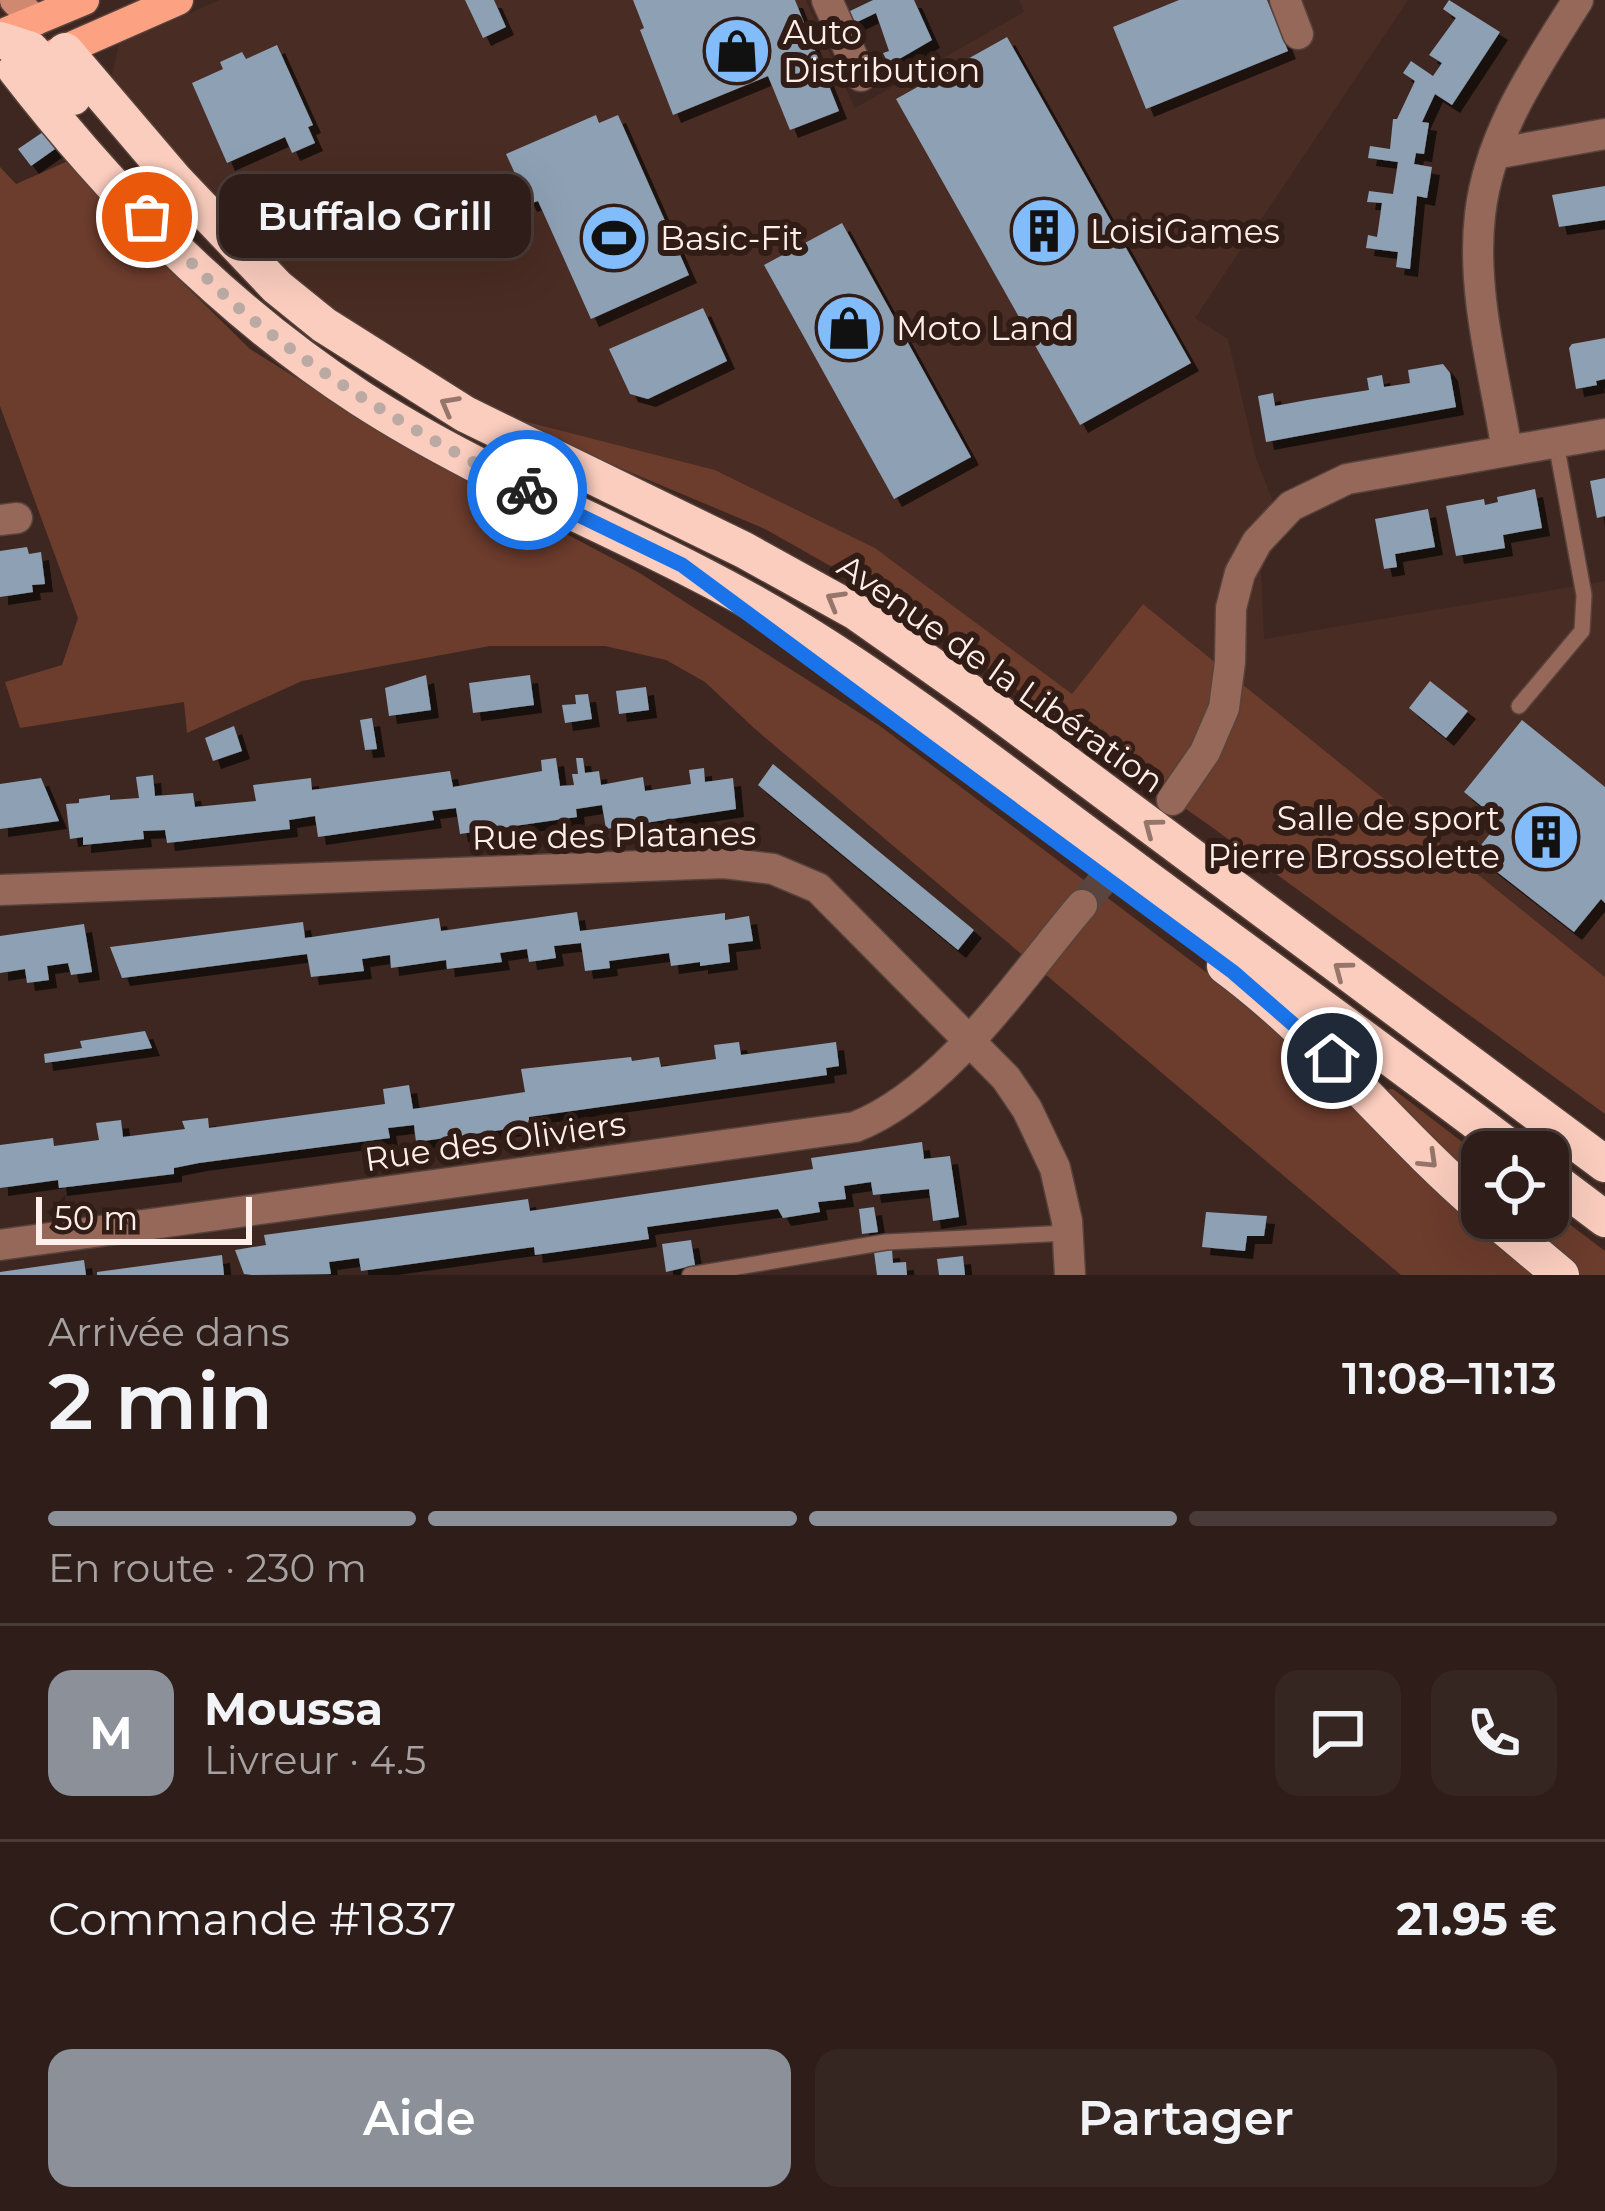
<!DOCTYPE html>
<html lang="fr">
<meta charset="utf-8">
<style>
:root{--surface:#2e1d18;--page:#362621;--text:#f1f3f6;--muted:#a7a2a2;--line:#493b37;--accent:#8c9099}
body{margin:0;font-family:Montserrat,sans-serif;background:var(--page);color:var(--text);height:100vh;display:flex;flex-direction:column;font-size:45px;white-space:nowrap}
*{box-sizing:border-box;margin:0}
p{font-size:39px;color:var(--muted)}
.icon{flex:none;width:66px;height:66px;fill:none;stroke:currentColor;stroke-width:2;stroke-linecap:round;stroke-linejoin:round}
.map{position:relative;height:1275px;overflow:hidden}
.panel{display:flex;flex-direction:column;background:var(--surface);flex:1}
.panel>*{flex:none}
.tools{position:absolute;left:1461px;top:1131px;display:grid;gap:24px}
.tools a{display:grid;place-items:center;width:108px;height:108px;border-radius:24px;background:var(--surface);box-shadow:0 12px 48px #0002,0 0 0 3px var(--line);font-size:60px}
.scale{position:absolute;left:36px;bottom:30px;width:216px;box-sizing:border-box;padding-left:12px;border:6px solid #ffefea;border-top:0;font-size:33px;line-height:42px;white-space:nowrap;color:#ffefea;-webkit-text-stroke:9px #321d16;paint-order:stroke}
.pin{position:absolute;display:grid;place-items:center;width:102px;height:102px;color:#fff;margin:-51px;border:6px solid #fff;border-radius:50%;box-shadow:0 3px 12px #0007}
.courier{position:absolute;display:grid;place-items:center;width:120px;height:120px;margin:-60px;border:9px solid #1a73e8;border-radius:50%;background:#fff;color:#222;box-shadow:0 3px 15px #0007}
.bubble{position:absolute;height:84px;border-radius:24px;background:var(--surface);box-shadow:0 12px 48px #0002,0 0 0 3px var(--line);font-size:39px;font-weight:600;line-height:84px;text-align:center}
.head em{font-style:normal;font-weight:600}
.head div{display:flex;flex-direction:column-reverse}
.head{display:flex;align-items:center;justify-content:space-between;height:204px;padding:0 48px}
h1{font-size:78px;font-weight:600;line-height:90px}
.bar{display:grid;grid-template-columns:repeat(4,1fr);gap:18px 12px;align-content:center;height:144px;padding:0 48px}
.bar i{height:15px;border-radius:9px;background:var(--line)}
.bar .selected{background:var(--accent)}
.bar p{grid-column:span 4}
.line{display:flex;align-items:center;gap:30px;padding:0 48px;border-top:3px solid var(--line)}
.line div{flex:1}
.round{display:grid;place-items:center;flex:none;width:126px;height:126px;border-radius:24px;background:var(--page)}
.action{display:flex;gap:24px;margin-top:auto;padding:24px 48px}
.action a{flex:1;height:138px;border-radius:24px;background:var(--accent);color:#fff;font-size:48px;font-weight:600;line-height:138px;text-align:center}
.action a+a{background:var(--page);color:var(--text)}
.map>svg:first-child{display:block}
.built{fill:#492c23}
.green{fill:#6c3c2d}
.building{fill:#8ea0b4;filter:url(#shadow)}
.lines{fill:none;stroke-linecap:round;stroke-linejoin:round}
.street-tunnel{stroke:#5a453e;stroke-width:30;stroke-dasharray:30 15;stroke-linecap:butt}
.lane-casing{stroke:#58433c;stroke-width:18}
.street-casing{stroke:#58433c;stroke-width:33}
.secondary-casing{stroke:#58433c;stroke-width:33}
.primary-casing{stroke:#58433c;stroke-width:33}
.highway-casing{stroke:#58433c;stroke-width:39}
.lane{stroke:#95685a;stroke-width:15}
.street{stroke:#95685a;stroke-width:30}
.secondary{stroke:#d08871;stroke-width:30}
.primary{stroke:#fda183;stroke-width:30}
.highway{stroke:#facdbe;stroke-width:36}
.oneway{stroke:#96756a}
.done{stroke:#bba9a3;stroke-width:12;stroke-dasharray:0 21.6}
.route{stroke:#1a73e8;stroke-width:15}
.labels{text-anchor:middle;stroke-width:12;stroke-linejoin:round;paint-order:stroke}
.poi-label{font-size:33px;fill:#ffefea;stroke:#321d16;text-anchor:start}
.street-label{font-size:33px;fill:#ffefea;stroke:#321d16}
</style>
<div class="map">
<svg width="1605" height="1275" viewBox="0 0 1605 1275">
<defs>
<filter id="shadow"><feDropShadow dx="8" dy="8" stdDeviation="0" flood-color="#0009"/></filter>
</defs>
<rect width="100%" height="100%" fill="#3d2720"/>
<path class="built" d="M220 0H806L855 108 1024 12 1019 0H1408L1195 318 1228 339 1256 458 1284 530 1261 570 1264 639 1605 581V977L1143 604 1072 695 875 548 715 470 485 411 362 333 231 221 111 80 119 43Z"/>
<path class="green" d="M68 161 138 239 250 349 429 461 638 572 880 726 1247 1003 1339 1094 1393 1089 1482 1157V1218H1548V1208L1605 1251V1275H1401L755 729 705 682 666 660 605 646H490L302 681 187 733 184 702 20 728 5 682 62 665 78 618 0 406V167L16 184Z
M485 411 715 470 875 548 1072 694 1143 604 1605 977V1114L1213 828 887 598 765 529Z"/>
<path class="building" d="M465 0H494L506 27 483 38Z
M633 0H795L839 111 790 130 768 76 673 115 640 30 644 28Z
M873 0H914L932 40 889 65 883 53 889 51 876 13 855 23 850 11Z
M1179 0H1267L1288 51 1146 109 1113 27Z
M1449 0 1500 32 1452 105 1435 94 1422 122 1429 123 1424 154 1416 153 1414 164 1432 167 1427 198 1417 196 1410 269 1396 267 1398 252 1366 248 1368 235 1377 237 1382 203 1367 202 1369 191 1393 194 1398 162 1368 158 1370 146 1390 149 1393 119H1397L1415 81 1403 73 1411 61 1433 76 1442 63 1429 55 1456 18 1443 9Z
M1007 37 1191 363 1080 425 896 99Z
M277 45 313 125 308 127 315 143 292 153 285 137 227 163 192 83 223 69 220 62 242 52 246 59Z
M596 115 599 123 618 115 689 275 591 319 538 201 529 204 506 154Z
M43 132 55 149 31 166 18 149Z
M1605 186V220L1559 227 1552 195Z
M842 223 971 457 894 499 764 265Z
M703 308 727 361 648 399 630 394 609 349Z
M1605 338V379L1596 381 1597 385 1576 389 1569 348 1572 344Z
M1443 364 1450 373 1456 407 1266 442 1258 396 1273 393 1275 406 1307 400 1369 390 1367 378 1382 375 1384 387 1410 383 1408 370Z
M1605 478V516L1597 518 1590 481Z
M1535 489 1542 528 1503 535 1505 548 1456 556 1446 506 1484 499 1485 505 1498 502 1497 497Z
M1428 509 1435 547 1395 554 1397 567 1384 569 1375 519Z
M27 547 29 554 41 552 45 584 32 585 33 592 0 597V551Z
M426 675 431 710 389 716 385 688Z
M530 675 534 705 473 713 469 683Z
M1430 681 1468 711 1446 738 1409 708Z
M646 687 649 710 619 714 616 691Z
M588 694 592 719 565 723 562 705 576 704 575 695Z
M372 718 377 749 365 750 360 720Z
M1522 720 1605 787V903L1601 899 1574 932 1474 854 1500 821 1464 792Z
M234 726 242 751 213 761 205 738Z
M556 758 560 786 574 785 572 774H578L576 758H583L585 773 599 771 601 785 643 777 645 791 691 784 689 770 704 768 705 782 733 778 736 809 606 829 602 805 576 809 577 817 460 834 456 808 432 811 434 820 318 837 315 816 289 820 290 829 167 843 165 830 143 831 144 839 83 845V837L70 839 66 804 79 803V799L110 795V800L139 798 136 777 153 775 155 796 193 793 195 807 256 801 253 785 311 778 312 790 450 771 453 787 542 771 541 760Z
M773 764 974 930 958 950 758 785Z
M41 778 59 821 0 829V784Z
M577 912 580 931 725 913V920L749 916 753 941 728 944 730 962 700 966V962L671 966 669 953 609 961 610 968 585 971 581 943 554 946 556 958 529 962 527 949 500 953 502 962 447 969 446 960 391 968 390 955 362 959 364 971 311 977 307 954 122 978 110 947 303 922 305 938 439 918 441 931Z
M84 924 92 972 71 975 68 963 47 966 49 980 27 983 25 969 0 973V936Z
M145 1031 152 1048 45 1063 44 1054 82 1048 80 1041Z
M739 1042 741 1055 836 1042 839 1066 826 1068 827 1075 529 1117V1126L474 1134 416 1142 414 1125 388 1128 390 1138 199 1163 174 1168V1174L59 1188 58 1180 0 1188V1145L53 1138 54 1146 99 1140 96 1123 121 1120 123 1137 185 1129 182 1121 208 1118 209 1128 385 1104 383 1089 409 1085 413 1109 525 1092 521 1069 631 1057 632 1061 659 1057 661 1067 716 1059 714 1045Z
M922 1142 924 1159 950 1156 959 1217 933 1221 929 1189 873 1195 871 1182 844 1186 846 1199 818 1202 820 1212 783 1218 778 1209 705 1219 647 1227 649 1239 535 1255 534 1247 361 1271 359 1258 329 1262 331 1274 252 1275 244 1274 235 1250 266 1245 264 1235 528 1199 530 1211 813 1169 811 1158Z
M874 1207 878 1232 862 1234 859 1209Z
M1206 1212 1267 1216 1264 1236H1247L1245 1251 1202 1247Z
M691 1240 695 1265 666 1272 662 1244Z
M892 1250 893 1263 906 1262 907 1275H877L874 1252Z
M222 1255 224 1275H97V1272Z
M963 1256 965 1275H939L937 1259Z
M84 1260 86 1275H0V1272Z"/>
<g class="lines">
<path class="street-tunnel" d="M1082 905 1164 809"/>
<defs>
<path id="lane" d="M1519 706 1582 631 1584 595 1556 443
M690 1275 886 1242 1068 1233"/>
<path id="street" d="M827 0 861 76
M1285 0 1298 34
M1494 154 1605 134
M1507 451C1495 375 1471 292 1480 215 1489 134 1536 67 1578 0
M0 520 17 518
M1172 800 1205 752 1224 708 1230 662 1231 608 1240 573 1257 542 1291 506 1347 479 1605 434
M0 890 724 863 773 869 818 888 1006 1078 1027 1109 1055 1168 1067 1221 1070 1275
M0 1245 855 1127C945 1092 1020 978 1082 905"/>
<path id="secondary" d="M15 0 35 21"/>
<path id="primary" d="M0 35 84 0
M46 58 178 0"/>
<path id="highway" d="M0 40 31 50 73 97
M65 51 175 180 277 287 324 325 465 414 744 550 856 612 991 707 1605 1164
M16 70C112 194 228 312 360 398 499 488 657 542 798 629 904 694 1003 772 1103 846 1240 948 1379 1048 1516 1152
M1225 966C1321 1037 1392 1131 1482 1208
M1548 1176 1605 1219
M1493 1218 1561 1275"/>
</defs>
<use href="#lane" class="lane-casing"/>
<use href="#street" class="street-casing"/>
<use href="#secondary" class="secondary-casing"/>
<use href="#primary" class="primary-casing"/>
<use href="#highway" class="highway-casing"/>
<use href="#lane" class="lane"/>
<use href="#street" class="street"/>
<use href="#secondary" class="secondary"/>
<use href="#primary" class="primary"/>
<use href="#highway" class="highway"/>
</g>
<defs><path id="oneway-chevron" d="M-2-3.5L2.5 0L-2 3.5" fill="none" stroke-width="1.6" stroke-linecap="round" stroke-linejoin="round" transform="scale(3)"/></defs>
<g class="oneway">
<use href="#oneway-chevron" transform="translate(449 405) rotate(-151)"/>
<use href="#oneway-chevron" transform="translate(835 600) rotate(-150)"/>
<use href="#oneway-chevron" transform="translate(1152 827) rotate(-143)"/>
<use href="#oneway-chevron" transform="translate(1342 970) rotate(-143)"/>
<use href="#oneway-chevron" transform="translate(1429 1160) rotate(44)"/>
</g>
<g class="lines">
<path class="done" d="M147 217C181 252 215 289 253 320 338 388 431 441 527 490"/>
<path class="route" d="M527 490 682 565 1233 972 1332 1058"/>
</g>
<defs>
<symbol id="shop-disc" viewBox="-11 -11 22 22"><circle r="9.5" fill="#83bcfb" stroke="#321d16"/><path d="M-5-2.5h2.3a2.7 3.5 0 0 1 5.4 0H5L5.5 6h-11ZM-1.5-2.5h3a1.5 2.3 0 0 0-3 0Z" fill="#111"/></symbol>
<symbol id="building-disc" viewBox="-11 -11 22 22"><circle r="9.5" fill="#83bcfb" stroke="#321d16"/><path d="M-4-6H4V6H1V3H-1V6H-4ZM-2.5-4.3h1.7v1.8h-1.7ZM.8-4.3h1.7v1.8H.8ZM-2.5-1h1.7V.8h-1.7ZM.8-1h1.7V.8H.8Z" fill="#111"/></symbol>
<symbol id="stadium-disc" viewBox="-11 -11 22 22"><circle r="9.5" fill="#83bcfb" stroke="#321d16"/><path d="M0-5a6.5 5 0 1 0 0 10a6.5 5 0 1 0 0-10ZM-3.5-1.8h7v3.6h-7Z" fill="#111"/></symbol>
</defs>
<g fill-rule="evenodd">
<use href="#shop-disc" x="699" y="13" width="76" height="76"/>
<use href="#building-disc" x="1006" y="193" width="76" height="76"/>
<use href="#stadium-disc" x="576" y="200" width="76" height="76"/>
<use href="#shop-disc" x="811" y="290" width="76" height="76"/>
<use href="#building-disc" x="1508" y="799" width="76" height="76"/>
</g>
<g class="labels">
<g class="poi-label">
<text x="783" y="44">Auto<tspan x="783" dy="38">Distribution</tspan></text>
<text x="1090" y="243">LoisiGames</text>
<text x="660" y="250">Basic-Fit</text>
<text x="896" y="340">Moto Land</text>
<text x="1500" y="830" text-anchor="end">Salle de sport<tspan x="1500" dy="38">Pierre Brossolette</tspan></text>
</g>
<g class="street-label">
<text transform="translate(1001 673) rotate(35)" y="12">Avenue de la Libération</text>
<text transform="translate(614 835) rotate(-1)" y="12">Rue des Platanes</text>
<text transform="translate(495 1141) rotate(-8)" y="12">Rue des Oliviers</text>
</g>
</g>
</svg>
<div class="tools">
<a><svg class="icon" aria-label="locate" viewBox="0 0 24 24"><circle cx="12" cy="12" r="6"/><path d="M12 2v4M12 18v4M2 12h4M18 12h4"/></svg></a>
</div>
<div class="scale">50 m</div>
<div class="pin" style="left:147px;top:217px;background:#ea580c"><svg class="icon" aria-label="bag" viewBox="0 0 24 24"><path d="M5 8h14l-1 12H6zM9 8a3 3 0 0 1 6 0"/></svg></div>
<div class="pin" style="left:1332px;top:1058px;background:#1f2937"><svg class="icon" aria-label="home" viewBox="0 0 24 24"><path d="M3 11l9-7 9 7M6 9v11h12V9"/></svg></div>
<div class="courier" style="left:527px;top:490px"><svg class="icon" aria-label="bike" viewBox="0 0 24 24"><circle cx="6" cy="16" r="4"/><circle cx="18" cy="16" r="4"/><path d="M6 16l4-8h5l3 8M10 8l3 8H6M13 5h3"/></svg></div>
<div class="bubble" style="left:219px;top:174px;width:312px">Buffalo Grill</div>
</div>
<section class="panel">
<div class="head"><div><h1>2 min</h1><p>Arrivée dans</p></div><em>11:08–11:13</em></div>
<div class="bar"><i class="selected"></i><i class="selected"></i><i class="selected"></i><i></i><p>En route · 230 m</p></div>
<div class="line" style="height:216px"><b class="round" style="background:var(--accent);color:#fff">M</b><div><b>Moussa</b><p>Livreur · 4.5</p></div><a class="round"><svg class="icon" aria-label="chat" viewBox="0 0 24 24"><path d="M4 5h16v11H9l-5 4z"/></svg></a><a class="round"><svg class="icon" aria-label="phone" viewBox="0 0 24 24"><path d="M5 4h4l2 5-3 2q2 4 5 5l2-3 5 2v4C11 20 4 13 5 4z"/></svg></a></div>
<div class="line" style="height:156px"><div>Commande #1837</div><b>21.95 €</b></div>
<div class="action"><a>Aide</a><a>Partager</a></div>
</section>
